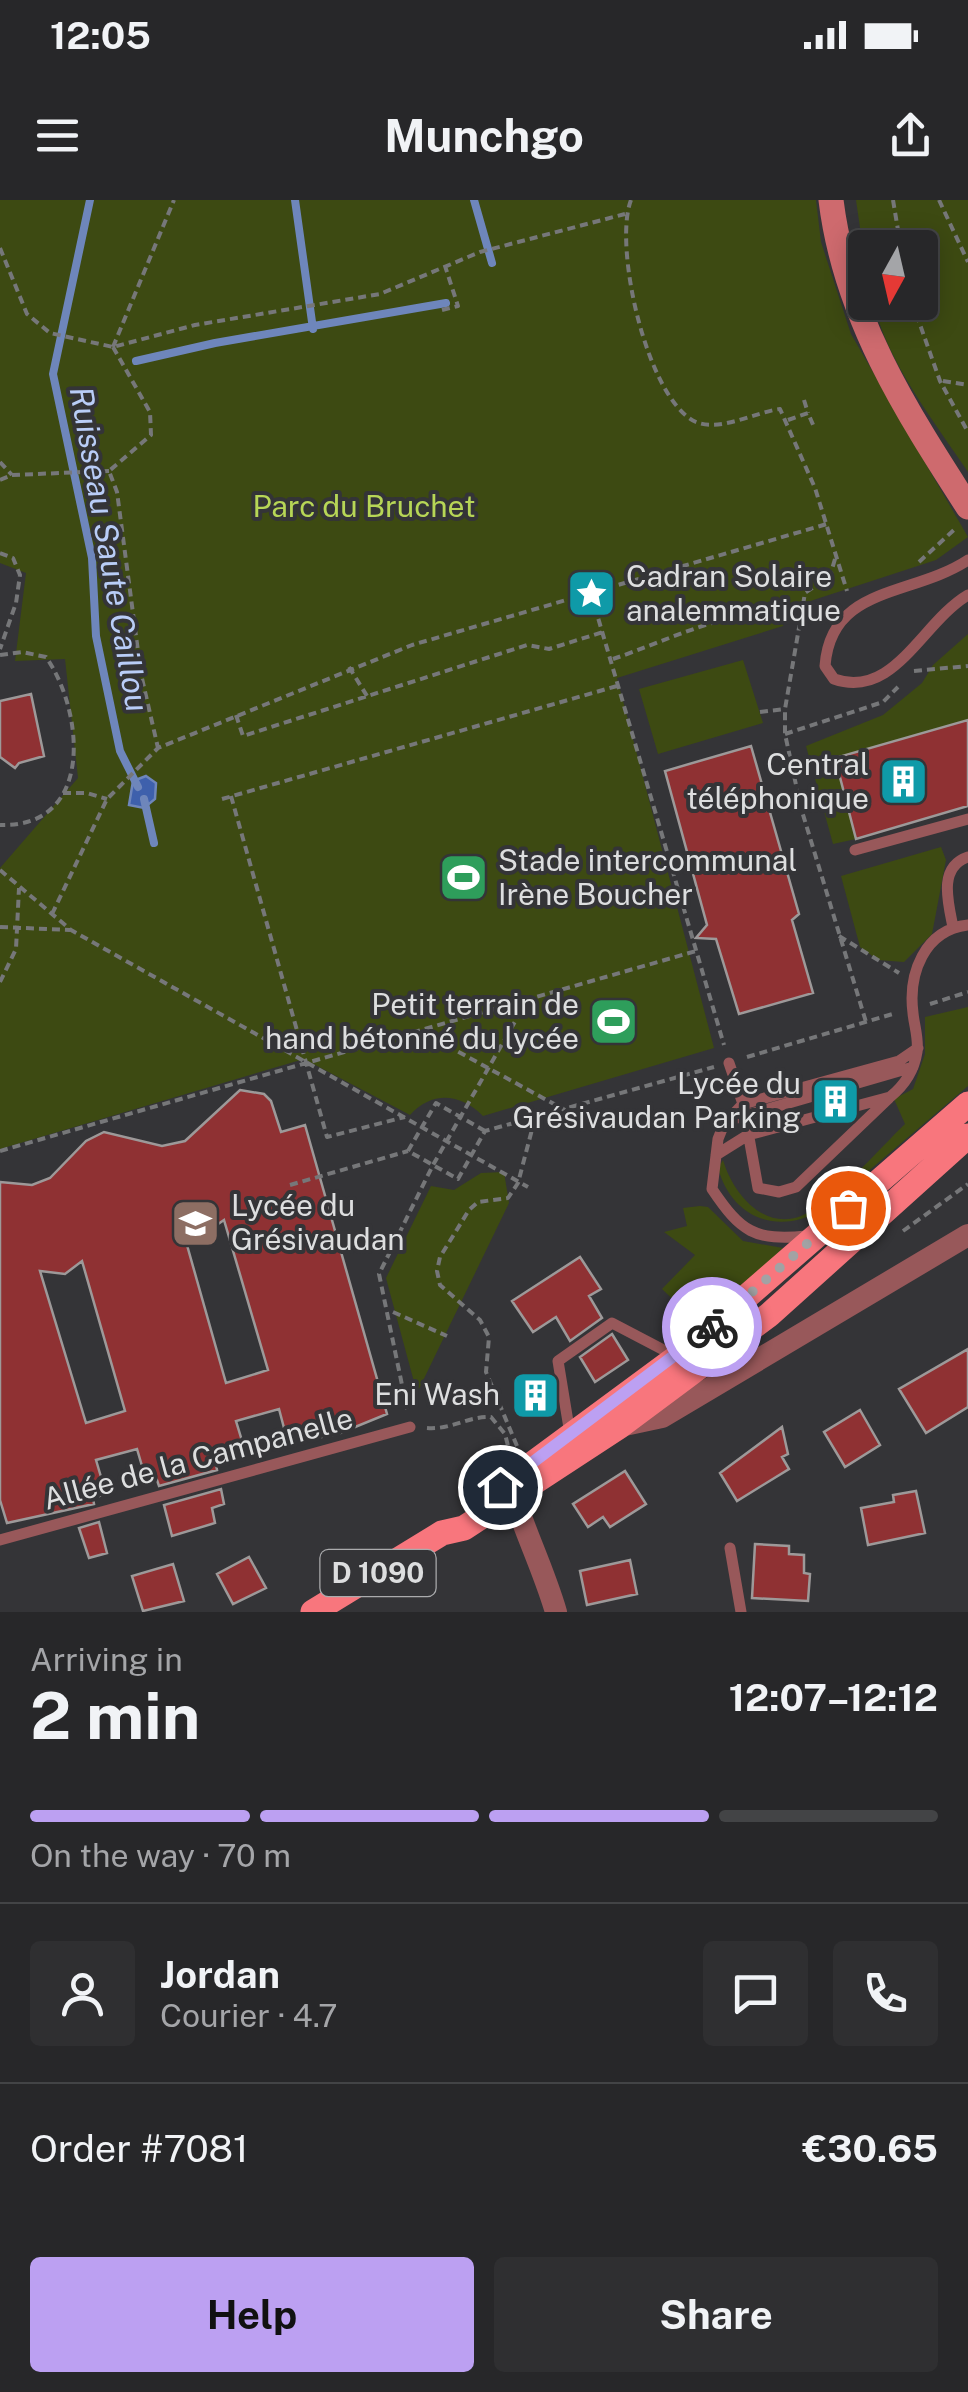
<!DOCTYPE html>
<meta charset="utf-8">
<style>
:root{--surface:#272729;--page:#2f2f31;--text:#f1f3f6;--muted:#a4a5a8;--line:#434446;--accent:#bca0f2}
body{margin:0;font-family:"Public Sans",sans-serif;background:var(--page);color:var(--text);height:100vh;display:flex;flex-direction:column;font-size:38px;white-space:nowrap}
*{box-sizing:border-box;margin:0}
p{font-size:32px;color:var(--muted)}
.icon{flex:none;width:55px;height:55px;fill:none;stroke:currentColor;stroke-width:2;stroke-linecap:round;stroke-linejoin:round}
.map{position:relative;height:1412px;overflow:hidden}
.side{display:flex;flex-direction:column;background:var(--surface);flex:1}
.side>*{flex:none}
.needle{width:65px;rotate:188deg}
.tools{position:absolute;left:848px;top:30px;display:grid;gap:20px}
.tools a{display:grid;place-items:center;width:90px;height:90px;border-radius:10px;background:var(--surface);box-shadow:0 5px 25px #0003,0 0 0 2px var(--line);font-size:50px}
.pin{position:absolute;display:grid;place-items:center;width:85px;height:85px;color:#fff;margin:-42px;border:5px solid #fff;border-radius:50%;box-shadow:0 2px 10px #0007}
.courier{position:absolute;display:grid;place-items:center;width:100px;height:100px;margin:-50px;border:8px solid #bca0f2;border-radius:50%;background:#fff;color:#222;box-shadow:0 2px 12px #0007}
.overview em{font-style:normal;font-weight:700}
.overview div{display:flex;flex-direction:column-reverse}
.overview{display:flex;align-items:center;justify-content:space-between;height:170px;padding:0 30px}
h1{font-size:65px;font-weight:700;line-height:75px}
.bar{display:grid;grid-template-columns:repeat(4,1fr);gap:15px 10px;align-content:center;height:120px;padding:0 30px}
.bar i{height:12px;border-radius:8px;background:var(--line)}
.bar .active{background:var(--accent)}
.bar p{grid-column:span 4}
.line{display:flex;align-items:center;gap:25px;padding:0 30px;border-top:2px solid var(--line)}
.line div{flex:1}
.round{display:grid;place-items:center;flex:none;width:105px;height:105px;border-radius:10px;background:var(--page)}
.action{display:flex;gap:20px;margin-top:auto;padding:20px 30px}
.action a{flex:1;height:115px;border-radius:10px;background:var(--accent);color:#111;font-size:40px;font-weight:700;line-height:115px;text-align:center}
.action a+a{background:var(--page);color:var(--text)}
.status{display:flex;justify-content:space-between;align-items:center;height:70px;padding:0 50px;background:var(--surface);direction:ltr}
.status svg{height:28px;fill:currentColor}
header{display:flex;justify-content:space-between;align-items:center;height:130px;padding:0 30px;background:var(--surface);font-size:45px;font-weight:700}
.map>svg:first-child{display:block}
.green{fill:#3d4a12}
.water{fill:#3e60ac;stroke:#6e86bb;stroke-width:2.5}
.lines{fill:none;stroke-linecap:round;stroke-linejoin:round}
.stream{stroke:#6e86bb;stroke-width:8}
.building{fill:#8f3133;stroke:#9d9999;stroke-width:2.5;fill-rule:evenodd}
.path{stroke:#767779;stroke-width:4;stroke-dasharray:8 5;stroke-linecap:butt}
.lane{stroke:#98585a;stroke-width:11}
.street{stroke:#98585a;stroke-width:22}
.secondary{stroke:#ce6a6e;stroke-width:25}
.primary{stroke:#f8767d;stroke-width:25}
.done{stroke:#a2a2a4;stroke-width:10;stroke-dasharray:0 18}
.route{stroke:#bca0f2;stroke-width:12}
.labels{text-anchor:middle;stroke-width:8;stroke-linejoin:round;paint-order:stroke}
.shield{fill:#343437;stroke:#aaabad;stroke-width:2.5}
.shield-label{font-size:28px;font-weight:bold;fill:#dddedf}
.park-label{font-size:30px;fill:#b7d656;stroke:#343437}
.poi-label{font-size:30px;fill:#dddedf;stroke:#343437;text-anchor:end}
.street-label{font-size:30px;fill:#dddedf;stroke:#343437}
.water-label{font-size:32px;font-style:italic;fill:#b9cdf7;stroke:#343437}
</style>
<div class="status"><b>12:05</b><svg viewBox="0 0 49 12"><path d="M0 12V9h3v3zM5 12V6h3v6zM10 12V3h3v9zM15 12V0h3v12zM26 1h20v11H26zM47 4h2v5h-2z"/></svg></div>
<header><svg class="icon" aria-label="menu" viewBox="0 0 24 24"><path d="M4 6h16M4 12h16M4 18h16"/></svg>Munchgo<svg class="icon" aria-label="share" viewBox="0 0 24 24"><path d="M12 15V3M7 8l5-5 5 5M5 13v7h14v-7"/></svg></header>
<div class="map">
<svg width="968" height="1412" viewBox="0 0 968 1412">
<rect width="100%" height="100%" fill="#343437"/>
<path class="green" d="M0 0H816L821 42 851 134 968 337 936 360 792 407 783 426 617 478 714 848 483 916C461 894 433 890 410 915L304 859 0 949V668L78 578 65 459 15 461 26 373 0 363Z
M856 0H968V272C936 224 885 159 874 103L920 102V48H865V62Z
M968 434V520L835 558 856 639 833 644 806 546 883 515 922 483 933 465Z
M743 460 763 523 658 554 639 489Z
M941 647 946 660 932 734 904 762 878 760 860 747 841 676Z
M968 807V886L824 1009C779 1036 732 1019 718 968L723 960C732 991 762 1031 801 1016 833 1003 879 949 905 924L894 899 913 889 925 854V817Z
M504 972 509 1003 417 1193 386 1078 431 986 454 990 481 973Z
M700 1006 708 1007 743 1041 783 1048 689 1137 670 1128 685 1111 662 1089 695 1055 664 1032 687 1026 683 1008Z"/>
<path class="water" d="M146 576 156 583 155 599 144 608 129 605 133 581Z"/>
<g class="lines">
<path class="stream" d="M90 0 53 174 92 358 96 436 120 551 138 587
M295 0 313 129
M474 0 492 63
M136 161 215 143 446 103
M144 599 154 643"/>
</g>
<path class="building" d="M31 494 44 556 19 563 15 568 0 557V501Z
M968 520V606L856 639 835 558Z
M751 546 799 714 792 720 813 793 739 814 716 739 696 738 707 725 665 571Z
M240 890 264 894 271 901 281 932 305 925 387 1214 338 1234 288 1243 279 1209 236 1221 246 1254 216 1264 217 1270 159 1286 157 1280 147 1283 137 1249 96 1260 106 1294 93 1298 94 1304 7 1323 0 1300V982L32 985 50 978 86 941 104 932 162 946 185 941ZM224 1020 268 1170 226 1183 183 1031 205 1033ZM82 1061 125 1211 86 1223 40 1071 65 1074Z
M580 1057 601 1089 589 1096 602 1118 570 1141 556 1117 533 1132 512 1101Z
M612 1134 628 1160 595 1182 580 1157Z
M968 1149V1207L926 1233 899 1189Z
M860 1210 880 1245 845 1267 824 1232Z
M782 1227 788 1254 782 1257 789 1269 737 1301 720 1273Z
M625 1271 646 1304 610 1327 603 1317 588 1327 573 1304Z
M221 1289 224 1304 212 1308 215 1323 172 1336 164 1305Z
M916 1291 925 1333 868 1345 861 1308 894 1302 893 1295Z
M99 1322 107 1353 89 1358 79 1328Z
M755 1344 789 1346V1354L804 1355V1373L810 1374 808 1401 752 1398Z
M249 1357 266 1388 233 1404 217 1374Z
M630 1360 637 1394 587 1405 580 1371Z
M173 1364 184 1401 143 1411 132 1376Z"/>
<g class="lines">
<path class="path" d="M631 0C613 46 647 200 696 222 720 232 756 212 780 209L815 288 847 391
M893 0 901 48
M939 0 968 62
M0 48 27 114 50 133 113 147 195 125 380 94 480 52 625 14
M912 102 940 181 968 232
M442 110 458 106 445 66
M113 147 150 212 151 235 109 271 117 292 141 474 158 548
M113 147 174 0
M943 181 968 185
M804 200 808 213
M788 220 808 213 814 227
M0 262 12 275
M0 280 12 275 109 271
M0 353 13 358 20 375 16 403 0 449
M835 359 830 376 805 393 785 509V534L801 608 866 822
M919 362 956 328
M591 394 724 845
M0 455 22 452 46 457C84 511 95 628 0 625
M613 459C667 441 749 399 804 415
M349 467 367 496
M914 471 968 466
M760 512 785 509
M236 515 243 536 527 445 549 449 603 432
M785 534 883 502 898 487
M63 593H87L107 599
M231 596 327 937 405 917
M222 599 617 486
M0 670 71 730 528 987
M52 714 107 599 158 548 412 445 827 324
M0 727 70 730
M839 736 899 773
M0 782 16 749 19 688
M930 804 968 792
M424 833 565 910
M747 857 896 813
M485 931 436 903 408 951 458 979 485 931 714 867
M0 951 696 751
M290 985 408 951
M903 1031 968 984
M393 1112 447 1136
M407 1209 379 1074 433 965 525 804
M427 1228C451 1230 468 1216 491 1217L505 1234 509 1250
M517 1246 486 1172 489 1137 480 1120 440 1085 437 1071 440 1057 469 1010 478 1002 508 998 518 983 535 918"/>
<path class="lane" d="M968 360C912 397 831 385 825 466L834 479C894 500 922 422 968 395
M855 650 968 619
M953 727C948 702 938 667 968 657
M729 863 743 904 758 988 779 992 796 987 889 898
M737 918 913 867
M716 955 748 935 890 897C905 885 914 871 917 852 919 839 914 825 913 813 908 774 924 730 968 725
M807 1036C754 1041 741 1032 712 989L718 939 724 924 743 904 899 861 918 848
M570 1234 558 1161 612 1123 677 1157
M0 1340 410 1227
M730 1348 741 1412"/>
<path class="street" d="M620 1226 662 1217 968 1035
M514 1297C527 1337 544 1371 556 1412"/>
<path class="secondary" d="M831 0C845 116 906 211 968 307"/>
<path class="primary" d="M513 1278 677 1157 968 904
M313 1412 442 1333 464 1328 620 1226 769 1115 968 936"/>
</g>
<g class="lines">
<path class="done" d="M712 1127 848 1008"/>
<path class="route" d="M500 1287 712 1127"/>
</g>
<defs>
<symbol id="sight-square" viewBox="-11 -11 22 22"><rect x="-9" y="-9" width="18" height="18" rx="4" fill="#0f9aa8" stroke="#343437"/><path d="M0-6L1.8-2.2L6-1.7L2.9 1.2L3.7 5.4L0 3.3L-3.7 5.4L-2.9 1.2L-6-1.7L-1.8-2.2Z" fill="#fff"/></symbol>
<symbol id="building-square" viewBox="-11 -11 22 22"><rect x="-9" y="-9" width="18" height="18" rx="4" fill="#0f9aa8" stroke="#343437"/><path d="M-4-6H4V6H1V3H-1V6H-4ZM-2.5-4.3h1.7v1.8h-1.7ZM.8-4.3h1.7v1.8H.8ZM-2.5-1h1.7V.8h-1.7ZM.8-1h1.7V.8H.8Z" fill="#fff"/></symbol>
<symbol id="stadium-square" viewBox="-11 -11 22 22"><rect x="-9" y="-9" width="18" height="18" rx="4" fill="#2e9e5b" stroke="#343437"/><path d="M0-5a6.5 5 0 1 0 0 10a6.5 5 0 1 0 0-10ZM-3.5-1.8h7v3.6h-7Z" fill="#fff"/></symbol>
<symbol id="school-square" viewBox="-11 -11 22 22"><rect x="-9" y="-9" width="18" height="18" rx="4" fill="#8d6e63" stroke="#343437"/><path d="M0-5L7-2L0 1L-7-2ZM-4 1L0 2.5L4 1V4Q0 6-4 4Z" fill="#fff"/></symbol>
</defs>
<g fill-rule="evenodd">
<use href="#sight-square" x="564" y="366" width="55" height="55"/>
<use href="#building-square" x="876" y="554" width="55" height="55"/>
<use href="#stadium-square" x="436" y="650" width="55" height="55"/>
<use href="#stadium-square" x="586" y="794" width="55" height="55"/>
<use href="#building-square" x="808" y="874" width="55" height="55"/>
<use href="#school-square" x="168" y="996" width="55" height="55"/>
<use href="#building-square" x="508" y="1168" width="55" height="55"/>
</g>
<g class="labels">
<rect class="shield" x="320.5" y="1350" width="115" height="46" rx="8"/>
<g class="shield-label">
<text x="378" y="1383">D 1090</text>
</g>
<g class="park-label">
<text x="364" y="317">Parc du Bruchet</text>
</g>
<g class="poi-label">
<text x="626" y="387" text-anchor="start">Cadran Solaire<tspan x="626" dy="34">analemmatique</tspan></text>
<text x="869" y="575">Central<tspan x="869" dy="34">téléphonique</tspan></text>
<text x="498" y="671" text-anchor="start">Stade intercommunal<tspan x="498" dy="34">Irène Boucher</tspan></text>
<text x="579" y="815">Petit terrain de<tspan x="579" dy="34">hand bétonné du lycée</tspan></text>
<text x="801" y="894">Lycée du<tspan x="801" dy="34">Grésivaudan Parking</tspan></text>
<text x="231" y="1016" text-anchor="start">Lycée du<tspan x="231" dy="34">Grésivaudan</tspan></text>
<text x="500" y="1205">Eni Wash</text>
</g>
<g class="street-label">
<text transform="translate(198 1259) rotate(-15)" y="10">Allée de la Campanelle</text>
</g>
<g class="water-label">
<text transform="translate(109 349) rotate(80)" y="11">Ruisseau Saute Caillou</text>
</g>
</g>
</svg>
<div class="tools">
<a><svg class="needle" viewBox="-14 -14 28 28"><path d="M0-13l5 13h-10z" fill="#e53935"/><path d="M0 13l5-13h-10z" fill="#a4a5a8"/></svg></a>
</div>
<div class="pin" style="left:848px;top:1008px;background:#ea580c"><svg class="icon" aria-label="bag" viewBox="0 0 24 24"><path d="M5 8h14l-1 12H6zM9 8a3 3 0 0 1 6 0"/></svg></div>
<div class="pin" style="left:500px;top:1287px;background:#1f2937"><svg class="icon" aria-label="home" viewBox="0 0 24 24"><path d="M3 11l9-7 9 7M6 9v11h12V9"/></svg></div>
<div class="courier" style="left:712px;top:1127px"><svg class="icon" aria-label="bike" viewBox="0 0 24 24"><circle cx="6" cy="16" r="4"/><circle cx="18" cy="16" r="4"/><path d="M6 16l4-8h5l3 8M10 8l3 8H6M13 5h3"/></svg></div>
</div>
<section class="side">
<div class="overview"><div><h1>2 min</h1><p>Arriving in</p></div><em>12:07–12:12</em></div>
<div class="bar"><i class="active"></i><i class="active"></i><i class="active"></i><i></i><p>On the way · 70 m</p></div>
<div class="line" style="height:180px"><a class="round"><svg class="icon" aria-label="person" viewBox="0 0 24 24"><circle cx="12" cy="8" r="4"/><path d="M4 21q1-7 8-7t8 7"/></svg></a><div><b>Jordan</b><p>Courier · 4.7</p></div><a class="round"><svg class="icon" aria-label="chat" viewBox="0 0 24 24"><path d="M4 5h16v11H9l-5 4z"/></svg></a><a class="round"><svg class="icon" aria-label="phone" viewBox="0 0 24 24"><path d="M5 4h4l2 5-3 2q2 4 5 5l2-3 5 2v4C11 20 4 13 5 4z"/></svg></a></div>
<div class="line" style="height:130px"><div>Order #7081</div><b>€30.65</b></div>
<div class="action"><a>Help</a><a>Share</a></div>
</section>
